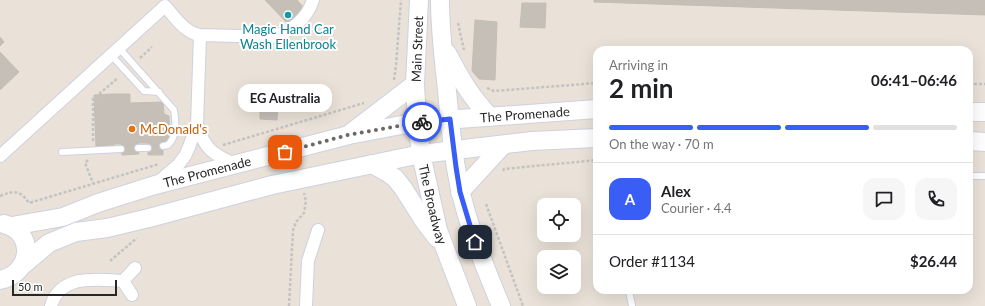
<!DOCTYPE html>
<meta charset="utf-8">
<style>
:root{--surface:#fff;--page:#f6f6f6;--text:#202124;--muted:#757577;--line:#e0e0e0;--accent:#395ef6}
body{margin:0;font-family:Lato,sans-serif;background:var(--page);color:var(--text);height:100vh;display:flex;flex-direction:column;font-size:15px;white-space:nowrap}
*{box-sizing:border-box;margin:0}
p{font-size:13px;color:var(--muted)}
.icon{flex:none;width:22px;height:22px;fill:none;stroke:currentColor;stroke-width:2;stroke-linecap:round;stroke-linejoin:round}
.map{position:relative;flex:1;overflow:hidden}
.panel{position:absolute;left:593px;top:46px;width:380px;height:248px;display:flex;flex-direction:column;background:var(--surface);border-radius:12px;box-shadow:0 4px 16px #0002}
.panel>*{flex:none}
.tools{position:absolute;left:537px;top:198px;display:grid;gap:8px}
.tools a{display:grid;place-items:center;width:44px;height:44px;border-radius:8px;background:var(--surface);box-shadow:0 4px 16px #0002;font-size:20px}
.scale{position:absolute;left:12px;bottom:10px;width:105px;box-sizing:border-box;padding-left:4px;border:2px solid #272727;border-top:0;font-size:11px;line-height:14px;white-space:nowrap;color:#272727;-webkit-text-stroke:3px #fff;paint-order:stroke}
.pin{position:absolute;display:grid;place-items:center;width:34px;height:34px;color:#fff;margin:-17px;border-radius:8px;box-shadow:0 2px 6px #0006}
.courier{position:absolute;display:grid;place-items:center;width:40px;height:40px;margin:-20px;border:3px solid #395ef6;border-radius:50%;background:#fff;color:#222;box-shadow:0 1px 5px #0007}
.bubble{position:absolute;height:28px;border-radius:12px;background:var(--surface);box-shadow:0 4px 16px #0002;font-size:13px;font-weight:700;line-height:28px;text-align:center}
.summary em{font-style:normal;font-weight:700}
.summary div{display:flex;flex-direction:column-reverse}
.summary{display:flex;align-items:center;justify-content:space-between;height:68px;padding:0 16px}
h1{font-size:26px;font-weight:700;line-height:30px}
.bar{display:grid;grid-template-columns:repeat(4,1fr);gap:6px 4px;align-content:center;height:48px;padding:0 16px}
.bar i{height:5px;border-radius:3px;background:var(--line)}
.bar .active{background:var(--accent)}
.bar p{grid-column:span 4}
.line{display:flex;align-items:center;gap:10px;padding:0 16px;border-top:1px solid var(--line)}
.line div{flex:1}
.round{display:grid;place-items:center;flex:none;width:42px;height:42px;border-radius:12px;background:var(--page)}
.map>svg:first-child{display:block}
.building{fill:#c5bfb8;stroke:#c4beb2}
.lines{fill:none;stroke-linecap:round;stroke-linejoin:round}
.lane-casing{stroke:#ced1e0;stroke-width:8}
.street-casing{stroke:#ced1e0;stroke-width:14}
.secondary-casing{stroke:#ced1e0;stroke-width:20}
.path{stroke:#c3c3c3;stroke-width:2.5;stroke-dasharray:3 2;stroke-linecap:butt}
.lane{stroke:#fff;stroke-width:6}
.street{stroke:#fff;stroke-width:12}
.secondary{stroke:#fff;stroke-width:18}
.done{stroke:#6b6865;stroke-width:4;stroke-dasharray:0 7.2}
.route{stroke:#395ef6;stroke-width:5}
.culture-dot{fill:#0f9aa8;stroke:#fff;stroke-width:1.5}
.food-dot{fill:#e8710a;stroke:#fff;stroke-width:1.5}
.labels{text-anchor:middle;stroke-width:4;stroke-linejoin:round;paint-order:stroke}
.culture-label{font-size:13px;fill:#0d838f;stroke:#fff}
.street-label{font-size:13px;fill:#272727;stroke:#fff}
.food-label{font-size:13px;fill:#c56008;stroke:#fff;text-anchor:start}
</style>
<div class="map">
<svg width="985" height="306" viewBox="0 0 985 306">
<rect width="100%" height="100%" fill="#eae2d8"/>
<path class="building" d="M265 0H297L304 8 287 23Z
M594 0H985V15L594 2Z
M522 3H546L545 28 520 27Z
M475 20 497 22 495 80 479 79 472 71Z
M0 37 4 42 0 46Z
M0 52 19 72 0 90Z
M269 87 279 88 277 120 260 119V91H268Z
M111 94H130V103L163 102 164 114 169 116 170 142H163V155H148V143H138L139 154 122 155 121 144H114V148H96L94 95Z"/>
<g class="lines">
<defs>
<path id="lane" d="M119 48 174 110C176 121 177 137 168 145L163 146
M111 55 144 91 159 92
M138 148H148
M62 152 121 149
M969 176H985
M629 290 632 306"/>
<path id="street" d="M197 125C205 149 212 154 235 164
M0 156 165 6C175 17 185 33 200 35L272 37C291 32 307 19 313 0
M158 182 178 165 185 156 189 147 197 125 200 35
M123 281 132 295
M51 306C60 274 97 279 123 281L135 268
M306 306 308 261 318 230"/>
<g id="secondary">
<path id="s1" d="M419 0 415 84 417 122 421 154 438 230 467 306"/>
<path d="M440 0C440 31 444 61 447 91 451 132 454 172 466 212 475 244 488 275 501 306"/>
<path d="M447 53C460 78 470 96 490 117"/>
<path d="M969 112H985"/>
<path d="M351 133 415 84"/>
<path d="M969 141 985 142"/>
<path d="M372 164 385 171 395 178 403 188 424 221 437 238"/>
<path d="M460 192 503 145"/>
<path id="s2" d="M12 226 63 217 98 203 155 185 349 135 417 122 597 109"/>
<path d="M24 264 49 243 76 232 107 228 149 218 272 185 421 154 532 141 597 138"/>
<path d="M0 280C32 274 36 232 4 224"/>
</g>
</defs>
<use href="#lane" class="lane-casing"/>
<use href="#street" class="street-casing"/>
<use href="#secondary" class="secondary-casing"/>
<path class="path" d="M458 23 464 50
M140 58 152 47
M394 80 396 65 401 0
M969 84H985
M487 88 494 91 597 83
M93 141V99L118 78
M223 145 364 103
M88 160 85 163 93 183
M503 171 504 169 597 160
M0 196C14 190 20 190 29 203L159 164
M486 204 523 306
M110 261 137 238
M289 306 293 230 296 222 304 213 306 201 304 193"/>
<use href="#lane" class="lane"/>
<use href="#street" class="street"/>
<use href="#secondary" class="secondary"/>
</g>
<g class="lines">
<path class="done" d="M285 152 348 135 422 122"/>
<path class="route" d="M422 122 450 119 456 167 460 192 475 242"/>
</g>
<circle class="culture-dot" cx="288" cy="15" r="4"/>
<circle class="food-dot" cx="132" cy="129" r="4"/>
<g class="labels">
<g class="culture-label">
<text x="288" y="34">Magic Hand Car<tspan x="288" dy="15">Wash Ellenbrook</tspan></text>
</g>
<g class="street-label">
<text transform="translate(417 49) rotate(-88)" y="5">Main Street</text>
<text dy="5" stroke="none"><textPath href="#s2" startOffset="527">The Promenade</textPath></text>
<text dy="5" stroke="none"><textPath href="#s2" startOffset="203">The Promenade</textPath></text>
<text dy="5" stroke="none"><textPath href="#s1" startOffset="206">The Broadway</textPath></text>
</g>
<g class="food-label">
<text x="140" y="134">McDonald's</text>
</g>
</g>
</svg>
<div class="tools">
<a><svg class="icon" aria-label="locate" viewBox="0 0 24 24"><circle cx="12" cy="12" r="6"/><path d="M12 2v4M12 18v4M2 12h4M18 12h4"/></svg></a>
<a><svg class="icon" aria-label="layers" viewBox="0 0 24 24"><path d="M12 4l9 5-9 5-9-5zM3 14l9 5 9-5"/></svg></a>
</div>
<div class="scale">50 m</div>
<div class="pin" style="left:285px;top:152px;background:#ea580c"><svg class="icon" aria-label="bag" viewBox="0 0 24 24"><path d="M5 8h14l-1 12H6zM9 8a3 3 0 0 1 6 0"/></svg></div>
<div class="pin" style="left:475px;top:242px;background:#1f2937"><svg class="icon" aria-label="home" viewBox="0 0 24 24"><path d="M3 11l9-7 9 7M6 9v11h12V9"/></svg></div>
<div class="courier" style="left:422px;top:122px"><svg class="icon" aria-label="bike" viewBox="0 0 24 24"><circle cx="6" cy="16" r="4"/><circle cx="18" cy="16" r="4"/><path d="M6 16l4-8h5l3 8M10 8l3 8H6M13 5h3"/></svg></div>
<div class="bubble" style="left:238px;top:84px;width:94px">EG Australia</div>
<section class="panel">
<div class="summary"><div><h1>2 min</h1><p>Arriving in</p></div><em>06:41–06:46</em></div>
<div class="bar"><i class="active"></i><i class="active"></i><i class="active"></i><i></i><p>On the way · 70 m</p></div>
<div class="line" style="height:72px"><b class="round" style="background:var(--accent);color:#fff">A</b><div><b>Alex</b><p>Courier · 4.4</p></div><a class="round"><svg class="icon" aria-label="chat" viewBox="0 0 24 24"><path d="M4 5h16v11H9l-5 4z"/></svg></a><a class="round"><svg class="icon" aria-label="phone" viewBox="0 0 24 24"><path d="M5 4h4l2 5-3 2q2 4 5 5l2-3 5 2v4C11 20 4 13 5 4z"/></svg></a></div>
<div class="line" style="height:52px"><div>Order #1134</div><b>$26.44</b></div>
</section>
</div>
